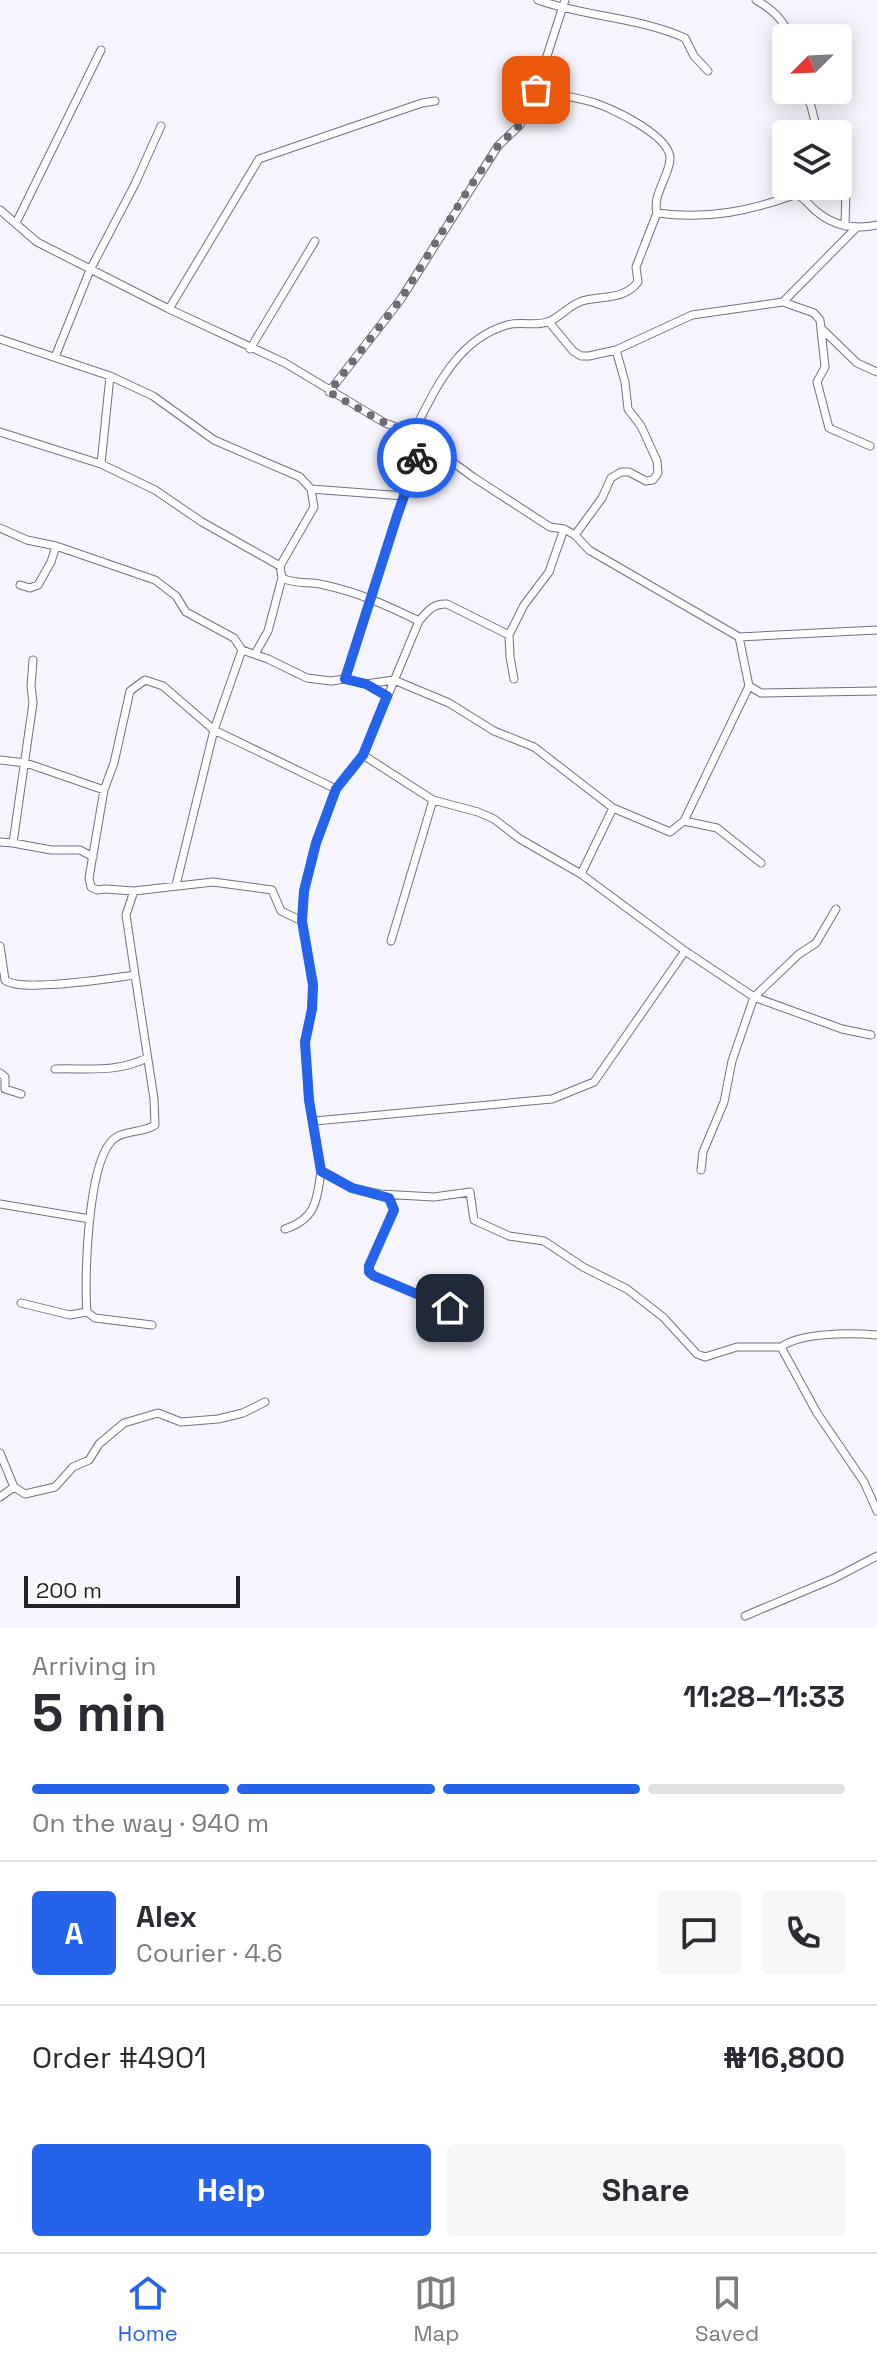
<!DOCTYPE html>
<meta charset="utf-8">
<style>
:root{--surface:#fff;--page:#f7f7f7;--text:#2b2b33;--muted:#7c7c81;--line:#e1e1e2;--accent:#2563eb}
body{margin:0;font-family:"Space Grotesk",sans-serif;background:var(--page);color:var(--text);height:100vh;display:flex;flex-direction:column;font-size:30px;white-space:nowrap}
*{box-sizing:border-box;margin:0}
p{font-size:26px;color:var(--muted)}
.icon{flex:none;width:44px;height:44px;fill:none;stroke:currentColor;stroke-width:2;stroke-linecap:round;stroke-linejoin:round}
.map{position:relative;height:1628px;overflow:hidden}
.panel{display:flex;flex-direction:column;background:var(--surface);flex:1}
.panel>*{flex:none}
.needle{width:52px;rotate:246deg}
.buttons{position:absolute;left:772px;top:24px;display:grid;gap:16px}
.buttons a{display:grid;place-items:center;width:80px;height:80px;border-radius:8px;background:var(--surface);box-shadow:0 4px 20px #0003;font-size:40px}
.scale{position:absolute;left:24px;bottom:20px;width:216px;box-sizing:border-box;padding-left:8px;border:4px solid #232229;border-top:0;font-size:22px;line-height:28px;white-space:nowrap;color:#232229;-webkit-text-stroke:6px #fff;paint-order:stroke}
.pin{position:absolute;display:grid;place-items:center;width:68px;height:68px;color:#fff;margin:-34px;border-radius:16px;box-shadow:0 4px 12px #0006}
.courier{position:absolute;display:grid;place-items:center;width:80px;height:80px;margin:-40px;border:6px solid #2563eb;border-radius:50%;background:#fff;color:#222;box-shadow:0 2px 10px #0007}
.overview em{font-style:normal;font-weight:600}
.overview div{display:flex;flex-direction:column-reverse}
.overview{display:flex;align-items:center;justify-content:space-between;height:136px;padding:0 32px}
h1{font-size:52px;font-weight:600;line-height:60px}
.bar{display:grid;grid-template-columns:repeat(4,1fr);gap:12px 8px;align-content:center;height:96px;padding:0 32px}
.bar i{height:10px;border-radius:6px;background:var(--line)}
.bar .selected{background:var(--accent)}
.bar p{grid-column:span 4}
.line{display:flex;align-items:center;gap:20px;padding:0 32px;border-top:2px solid var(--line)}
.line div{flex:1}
.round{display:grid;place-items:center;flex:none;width:84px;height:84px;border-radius:8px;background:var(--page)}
.action{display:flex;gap:16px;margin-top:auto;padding:16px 32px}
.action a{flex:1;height:92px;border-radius:8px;background:var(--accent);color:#fff;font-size:32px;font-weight:600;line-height:92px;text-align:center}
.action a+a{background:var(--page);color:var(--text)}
.tabs{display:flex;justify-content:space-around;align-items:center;height:112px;border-top:2px solid var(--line);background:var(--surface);font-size:22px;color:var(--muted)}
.tabs a{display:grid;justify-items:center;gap:4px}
.tabs .selected{color:var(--accent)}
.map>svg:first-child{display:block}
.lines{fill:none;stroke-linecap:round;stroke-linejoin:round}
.minor-casing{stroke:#747082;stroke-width:9}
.minor{stroke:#fff;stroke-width:7}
.done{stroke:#6d6c73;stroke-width:8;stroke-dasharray:0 14.4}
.route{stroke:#2563eb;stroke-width:10}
</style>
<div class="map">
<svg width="877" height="1628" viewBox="0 0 877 1628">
<rect width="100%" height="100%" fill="#f6f4fc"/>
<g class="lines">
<defs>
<path id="minor" d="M538 0C586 17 638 17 685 38L694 56 708 71
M756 0C770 8 786 21 789 38
M536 90C555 94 574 97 592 102 612 108 671 136 670 159 669 177 652 195 657 213
M804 90 811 106 818 134
M838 172 846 185 845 226
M0 210 37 242 169 309 285 363 385 423 413 433 473 477 550 527 564 529
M16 223 101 50
M783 302 814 313 820 320 825 367 817 382 829 428 870 446
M169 309 259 159 422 103 435 101
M549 322 573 351 581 356H589L616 350 692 315 783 302 856 228
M822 329 857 363 877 372
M0 339 110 376 153 396 214 440 300 477 311 489 314 507 280 566
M250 349 315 241
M55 357 90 270 135 184 161 126
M329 392 401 299 498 146 520 125 536 90 565 0
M0 432 101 464 155 490 202 522 280 566 282 578C297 585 309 581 324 585 358 592 388 606 419 621
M413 433C435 390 456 340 507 325 521 321 538 327 550 321 561 316 570 305 582 301 602 295 623 301 638 282L636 267 657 213C707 220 750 211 797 194 805 199 809 205 816 211 833 226 856 230 877 225
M416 437 415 479 404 496 397 516 345 679 366 684 394 680 449 703 494 731 534 747 613 808 670 832 684 821
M101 464 110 376
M311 489 404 496
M0 528 27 540 56 546 155 580 176 596 186 612 234 638 242 650 268 659 307 678 331 681 345 679
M575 535 602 498 611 478 621 472H629L646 481 653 480 658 473 657 461 641 426 628 409 625 382 616 350
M20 585 30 588 38 585 51 562 56 546
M739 637 877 630
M242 650 214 730 336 789
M255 654 268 631 282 578
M33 660 31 686 33 703 13 843 51 850H80L93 857
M514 679 510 657 509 635 524 605 549 572 564 529 575 535 589 550 739 637 749 686 761 693 877 691
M749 686 684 821 717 828 761 863
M363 755 336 789 316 843 304 891 302 921 313 985 312 1009 305 1042 309 1100 321 1171 352 1188 380 1194 434 1197 470 1192 474 1220 509 1236 544 1241 583 1267 627 1289 663 1317 697 1354 705 1357 737 1347H781L817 1413 864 1482 877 1511
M0 760 26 763 104 790 114 763 130 691 145 680 163 686 214 730 176 885
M104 790 89 878 91 887 97 890 105 889 134 891 213 882 272 890 281 911 302 921
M433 800 363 755 419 621C428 611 433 603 447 604L509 635
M0 842 13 843
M581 874 613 808
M836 909 816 943 799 954 754 997 842 1029 871 1035
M391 941 433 800 478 812 494 819 520 839 581 874 685 951 754 997 732 1061 724 1102 703 1152 701 1170
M0 946 5 980C20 993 111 978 135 975L126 915 134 891
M135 975 154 1099 155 1125C142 1134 120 1129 110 1143 88 1170 84 1277 87 1312L95 1318 152 1325
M55 1069C88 1068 116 1073 147 1058
M0 1073 5 1077V1089L21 1094
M315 1121 552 1099 594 1082 685 951
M382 1195 389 1198 394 1210 369 1266V1272L374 1276 450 1308
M0 1204 90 1219
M285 1229C316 1219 317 1200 321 1171
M21 1303 70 1315 87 1312
M781 1347C802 1332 851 1333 877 1335
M0 1453 14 1487 25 1494 55 1487 73 1467 89 1460 99 1444 124 1423 158 1413 181 1422 218 1419 243 1413 265 1402
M0 1497 14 1487
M745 1616 835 1578 877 1556"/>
</defs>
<use href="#minor" class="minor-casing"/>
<use href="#minor" class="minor"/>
</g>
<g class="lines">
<path class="done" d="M417 458 416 437 413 433 385 423 329 392 401 299 468 190 498 146 520 125 536 90"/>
<path class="route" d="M417 458 415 479 404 496 397 516 345 679 366 684 387 696 363 755 336 789 316 843 304 891 302 921 313 985 312 1009 305 1042 309 1100 321 1171 352 1188 389 1198 394 1210 369 1266V1272L374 1276 450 1308"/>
</g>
</svg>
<div class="buttons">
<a><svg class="needle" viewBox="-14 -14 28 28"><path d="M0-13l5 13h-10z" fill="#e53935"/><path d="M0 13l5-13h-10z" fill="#7c7c81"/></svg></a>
<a><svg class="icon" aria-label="layers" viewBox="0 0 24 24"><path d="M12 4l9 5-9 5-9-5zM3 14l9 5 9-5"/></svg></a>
</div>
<div class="scale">200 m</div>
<div class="pin" style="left:536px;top:90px;background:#ea580c"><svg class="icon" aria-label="bag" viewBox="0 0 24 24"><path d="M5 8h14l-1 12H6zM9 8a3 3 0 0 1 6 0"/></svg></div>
<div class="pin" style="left:450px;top:1308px;background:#1f2937"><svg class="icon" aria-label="home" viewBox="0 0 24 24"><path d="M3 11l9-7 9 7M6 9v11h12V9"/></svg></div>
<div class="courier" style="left:417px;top:458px"><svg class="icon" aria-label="bike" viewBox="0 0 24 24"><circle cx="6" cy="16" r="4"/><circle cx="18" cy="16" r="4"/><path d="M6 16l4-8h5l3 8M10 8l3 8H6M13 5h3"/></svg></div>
</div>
<section class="panel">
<div class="overview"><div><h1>5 min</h1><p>Arriving in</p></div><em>11:28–11:33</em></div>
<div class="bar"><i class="selected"></i><i class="selected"></i><i class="selected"></i><i></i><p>On the way · 940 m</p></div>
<div class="line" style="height:144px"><b class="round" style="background:var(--accent);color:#fff">A</b><div><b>Alex</b><p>Courier · 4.6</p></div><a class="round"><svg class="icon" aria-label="chat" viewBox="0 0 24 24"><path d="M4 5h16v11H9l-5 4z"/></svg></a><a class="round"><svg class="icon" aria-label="phone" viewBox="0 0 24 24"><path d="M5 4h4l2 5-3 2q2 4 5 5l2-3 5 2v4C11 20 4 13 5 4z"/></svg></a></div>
<div class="line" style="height:104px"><div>Order #4901</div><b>₦16,800</b></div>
<div class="action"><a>Help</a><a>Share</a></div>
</section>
<nav class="tabs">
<a class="selected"><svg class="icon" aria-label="home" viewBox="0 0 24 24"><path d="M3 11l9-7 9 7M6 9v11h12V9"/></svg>Home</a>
<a><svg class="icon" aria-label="map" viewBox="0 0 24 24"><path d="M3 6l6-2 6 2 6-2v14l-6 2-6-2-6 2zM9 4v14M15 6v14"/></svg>Map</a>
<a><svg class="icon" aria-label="saved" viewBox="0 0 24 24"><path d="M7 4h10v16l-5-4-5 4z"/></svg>Saved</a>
</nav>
